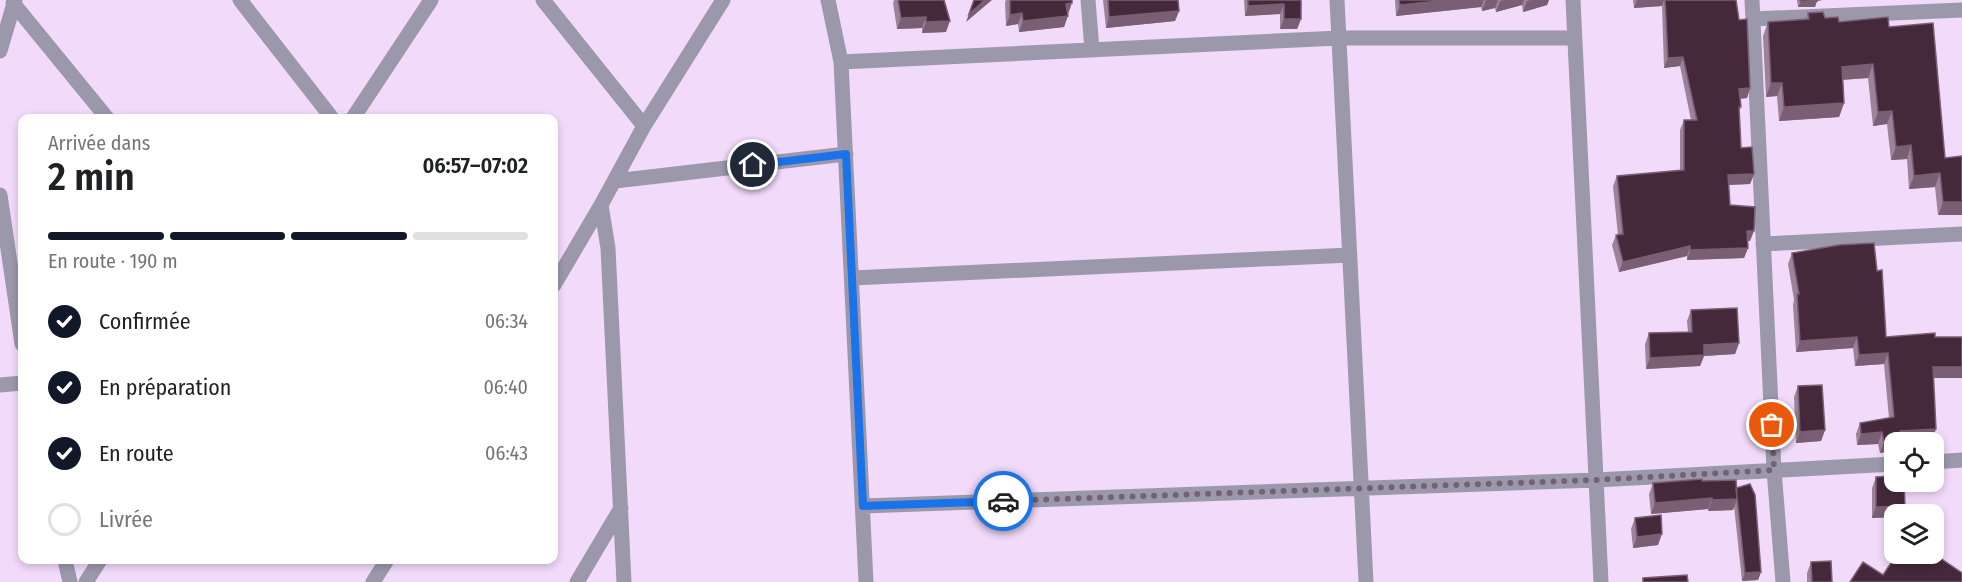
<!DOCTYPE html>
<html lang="fr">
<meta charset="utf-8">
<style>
:root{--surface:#fff;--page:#f6f6f6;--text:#202124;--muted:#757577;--line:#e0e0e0;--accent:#111827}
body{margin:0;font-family:"Fira Sans Condensed",sans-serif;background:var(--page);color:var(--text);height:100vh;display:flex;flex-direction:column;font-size:22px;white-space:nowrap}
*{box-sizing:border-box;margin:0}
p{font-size:20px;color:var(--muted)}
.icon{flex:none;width:33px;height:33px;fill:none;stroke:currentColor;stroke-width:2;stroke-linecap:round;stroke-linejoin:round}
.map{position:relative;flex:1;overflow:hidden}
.drawer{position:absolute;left:18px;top:114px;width:540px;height:450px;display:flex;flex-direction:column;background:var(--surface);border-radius:12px;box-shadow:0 3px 9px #0003}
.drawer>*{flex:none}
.tools{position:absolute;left:1884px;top:432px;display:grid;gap:12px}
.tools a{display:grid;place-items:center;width:60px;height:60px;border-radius:12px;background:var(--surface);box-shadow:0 3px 9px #0003;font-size:30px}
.pin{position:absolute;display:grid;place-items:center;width:51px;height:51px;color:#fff;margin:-26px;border:3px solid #fff;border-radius:50%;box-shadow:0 2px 6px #0007}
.courier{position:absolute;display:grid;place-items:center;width:60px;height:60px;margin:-30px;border:4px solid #1a73e8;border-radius:50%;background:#fff;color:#222;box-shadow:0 2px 8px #0007}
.head em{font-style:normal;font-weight:600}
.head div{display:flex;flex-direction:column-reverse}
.head{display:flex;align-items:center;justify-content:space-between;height:102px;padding:0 30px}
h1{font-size:39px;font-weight:600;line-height:45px}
.bar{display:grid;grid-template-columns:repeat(4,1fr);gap:9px 6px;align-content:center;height:72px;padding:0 30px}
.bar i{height:8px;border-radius:4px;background:var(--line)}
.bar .current{background:var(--accent)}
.bar p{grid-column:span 4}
ol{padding:0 30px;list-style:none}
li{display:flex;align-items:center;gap:18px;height:66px}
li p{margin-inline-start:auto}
li .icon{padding:6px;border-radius:50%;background:var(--accent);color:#fff;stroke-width:4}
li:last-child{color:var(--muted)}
li i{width:33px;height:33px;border:3px solid var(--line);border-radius:50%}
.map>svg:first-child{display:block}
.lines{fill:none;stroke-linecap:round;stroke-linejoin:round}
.street{stroke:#9c98ac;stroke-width:15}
.wall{fill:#9c829a}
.shaded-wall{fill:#795e74}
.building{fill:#45293a;stroke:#795e74;stroke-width:1.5}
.done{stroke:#716375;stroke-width:6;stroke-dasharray:0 10.8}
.route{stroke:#1a73e8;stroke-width:8}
</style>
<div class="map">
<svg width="1962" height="582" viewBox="0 0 1962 582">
<rect width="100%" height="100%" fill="#f2dafa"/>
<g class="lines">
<path class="street" d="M240 0 332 118
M543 0 644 126
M828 0 841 62 866 582
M1088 0 1092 50
M1337 0 1366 582
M1573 0 1601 582
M1752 0 1774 470 1783 582
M13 3 107 118
M1753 19 1962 10
M0 51 15 0
M841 62 1339 38H1574
M353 118 431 0
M615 181 846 154
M0 195 22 344
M601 205 608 248 624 582
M1763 244 1962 234
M852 278 1350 255
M554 285 601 205 644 126 723 0
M0 385 22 383
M1934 462 1962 460
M863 506 1596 480 1894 464
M65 560 70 582
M86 582 100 560
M373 582 387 560
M577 582 621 508"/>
</g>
<path class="wall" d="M894 0H944L946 32 922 33V28L897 29 893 3Z
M1006 0H1072L1064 27 1019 32 1018 24 1006 26 1005 2Z
M1103 0H1178L1179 11 1175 21 1106 28Z
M1244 0H1301V19L1297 29H1280V14L1245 16Z
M1395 0H1549L1547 5 1523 12 1522 5 1496 12 1495 8 1482 11 1481 7 1396 16Z
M1633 0H1736L1750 88 1747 98 1740 99 1741 107 1739 112 1741 148 1754 174 1750 184 1729 185 1730 205 1750 241H1748V248L1744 258 1687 260V256L1619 272 1612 245 1616 235H1618L1613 186 1617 176 1680 170V130L1684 120H1691L1680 66 1664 68 1662 6 1634 8Z
M1797 0H1822L1817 1 1815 7H1798Z
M1808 13 1839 22 1889 27 1945 158 1962 156 1938 215 1935 187 1909 189 1907 159 1891 160 1887 124 1873 126 1868 78 1843 80 1844 103 1839 117 1779 121 1777 96 1766 97 1763 36 1768 22 1805 19Z
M1792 253 1877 271 1886 337H1962V378H1933L1932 440 1894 442V450L1880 453 1878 444 1857 445 1856 434 1860 423 1889 418 1884 364 1855 366 1853 348 1796 352 1793 305 1794 300 1788 264Z
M1691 310 1739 343 1735 354 1704 356 1700 366 1646 369 1645 344 1649 333 1688 332 1687 321Z
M1798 386 1825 430 1821 441 1796 443 1794 397Z
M1876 477 1894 514V517L1872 518V488Z
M1702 481 1737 488 1761 572 1758 580 1742 581 1734 506 1733 510 1708 511V509L1651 514 1649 494 1653 483Z
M1635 518 1658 545 1633 548 1631 529Z
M1811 562 1832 582H1807V573Z"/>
<path class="shaded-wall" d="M985 0H992L966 22 969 14Z
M1449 0H1484L1481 7 1396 16 1400 5Z
M1486 0H1498L1495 8 1482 11Z
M1505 0H1524L1522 5 1496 12 1500 1Z
M1531 0H1549L1547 5 1523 12 1527 1Z
M1637 0H1664L1662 6 1634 8Z
M1815 0H1822L1817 1 1815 7H1798L1801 2Z
M1072 3 1068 14 1066 4Z
M1284 4 1280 14 1245 16 1248 6Z
M1179 11 1175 21 1106 28 1109 17Z
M1022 13 1018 24 1006 26 1010 15Z
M1068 16 1064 27 1019 32 1023 21Z
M926 17 922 28 897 29 901 18Z
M1284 19H1301L1297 29H1280Z
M950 21 946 32 922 33 926 22Z
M1683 57 1680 66 1664 68 1668 58Z
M1873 64 1868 78 1837 80 1842 67Z
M1771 83H1782L1777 96 1766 97Z
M1750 88 1747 98 1735 99 1739 89Z
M1844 103 1839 117 1779 121 1784 107Z
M1892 111 1887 124 1873 126 1878 112Z
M1911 145 1907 159 1891 160 1896 147Z
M1940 173 1935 187 1909 189 1914 176Z
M1754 174 1750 184 1725 185 1728 175Z
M1943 202H1962V215H1938Z
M1747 231H1754L1750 241 1744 240Z
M1690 246 1687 256 1619 272 1623 262Z
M1748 248 1744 258 1687 260 1690 250Z
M1857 337 1853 348 1796 352 1800 341Z
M1739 343 1735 354 1704 356 1700 366 1646 369 1650 358 1704 345Z
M1888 353 1884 364 1855 366 1859 355Z
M1933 367H1962V378H1929Z
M1936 429 1932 440 1894 442V450L1880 453 1884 442 1900 431Z
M1825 430 1821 441 1796 443 1800 432Z
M1882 432 1878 444 1857 445 1861 434Z
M1712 498 1708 509 1651 514 1655 503Z
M1737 499 1733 510 1708 511 1712 500Z
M1905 506 1902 514H1894V517L1872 518 1876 507Z
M1662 534 1658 545 1633 548 1637 537Z
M1761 572 1758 580 1742 581 1745 573Z"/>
<path class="building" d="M898 0H944L950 21 926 22V17L901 18Z
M974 0H985L969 14Z
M1010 0H1072V3L1066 4 1068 16 1023 21 1022 13 1010 15Z
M1108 0H1178L1179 11 1109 17Z
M1248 0H1301V19H1284V4L1248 6Z
M1399 0H1449L1400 5Z
M1665 0H1736L1739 20 1747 19 1750 88 1739 89 1741 107H1739L1741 148 1752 147 1754 174 1728 175 1730 205 1755 207 1754 231H1747L1748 248 1690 250V246L1623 262 1616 235 1623 234 1617 176 1684 170V120H1697L1683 57 1668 58Z
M1800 0H1817V1L1801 2Z
M1823 12 1825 18 1838 17 1839 22 1888 17 1889 27 1933 23 1945 158 1962 156V202H1943L1940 173 1914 176 1911 145 1896 147 1892 111 1878 112 1873 64 1842 67 1844 103 1784 107 1782 83H1771L1768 22 1809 19 1808 13Z
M1874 243 1877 271 1882 270 1886 337 1935 333V337H1962V367H1933L1936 429 1900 431 1902 438 1884 442 1882 432 1861 434 1860 423 1894 417 1888 353 1859 355 1857 337 1800 341 1797 294H1799L1792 253 1839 245Z
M1737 308 1739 343 1704 345V355L1650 358 1649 333 1692 332 1691 310Z
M1822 385 1825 430 1800 432 1798 386Z
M1894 476V482H1904L1905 506 1876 507V477Z
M1702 479V481L1736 480 1737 499 1712 500V498L1655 503 1653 483Z
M1750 484 1755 495 1761 572 1745 573 1736 488Z
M1661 515 1662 534 1637 537 1635 518Z
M1897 554H1934L1962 573V582H1850L1863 562 1883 575Z
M1831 561 1832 582H1812L1811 562Z
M1687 575 1688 582H1643V578Z"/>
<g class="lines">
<path class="done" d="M1003 501 1596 480 1774 470 1772 425"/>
<path class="route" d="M753 165 846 154 863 506 1003 501"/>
</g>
</svg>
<div class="tools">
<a><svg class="icon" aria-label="locate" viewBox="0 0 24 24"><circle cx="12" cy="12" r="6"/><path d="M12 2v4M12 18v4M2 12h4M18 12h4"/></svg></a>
<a><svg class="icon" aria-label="layers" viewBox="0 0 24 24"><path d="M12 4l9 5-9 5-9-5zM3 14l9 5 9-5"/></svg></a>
</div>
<div class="pin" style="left:1772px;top:425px;background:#ea580c"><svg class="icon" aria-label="bag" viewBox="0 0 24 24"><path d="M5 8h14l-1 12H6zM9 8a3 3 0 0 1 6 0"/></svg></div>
<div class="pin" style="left:753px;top:165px;background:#1f2937"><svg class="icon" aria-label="home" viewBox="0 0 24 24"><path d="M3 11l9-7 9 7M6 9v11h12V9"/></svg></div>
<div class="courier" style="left:1003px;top:501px"><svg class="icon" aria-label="car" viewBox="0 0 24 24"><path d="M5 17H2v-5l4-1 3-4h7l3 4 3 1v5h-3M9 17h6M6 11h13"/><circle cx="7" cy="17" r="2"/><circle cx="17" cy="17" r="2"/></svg></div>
<section class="drawer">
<div class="head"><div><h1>2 min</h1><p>Arrivée dans</p></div><em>06:57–07:02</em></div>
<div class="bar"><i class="current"></i><i class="current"></i><i class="current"></i><i></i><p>En route · 190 m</p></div>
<ol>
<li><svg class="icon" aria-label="check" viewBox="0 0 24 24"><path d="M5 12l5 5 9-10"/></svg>Confirmée<p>06:34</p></li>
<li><svg class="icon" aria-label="check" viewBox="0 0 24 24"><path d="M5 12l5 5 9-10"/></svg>En préparation<p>06:40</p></li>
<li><svg class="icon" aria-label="check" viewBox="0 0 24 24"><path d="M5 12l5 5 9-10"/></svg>En route<p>06:43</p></li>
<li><i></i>Livrée</li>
</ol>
</section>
</div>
